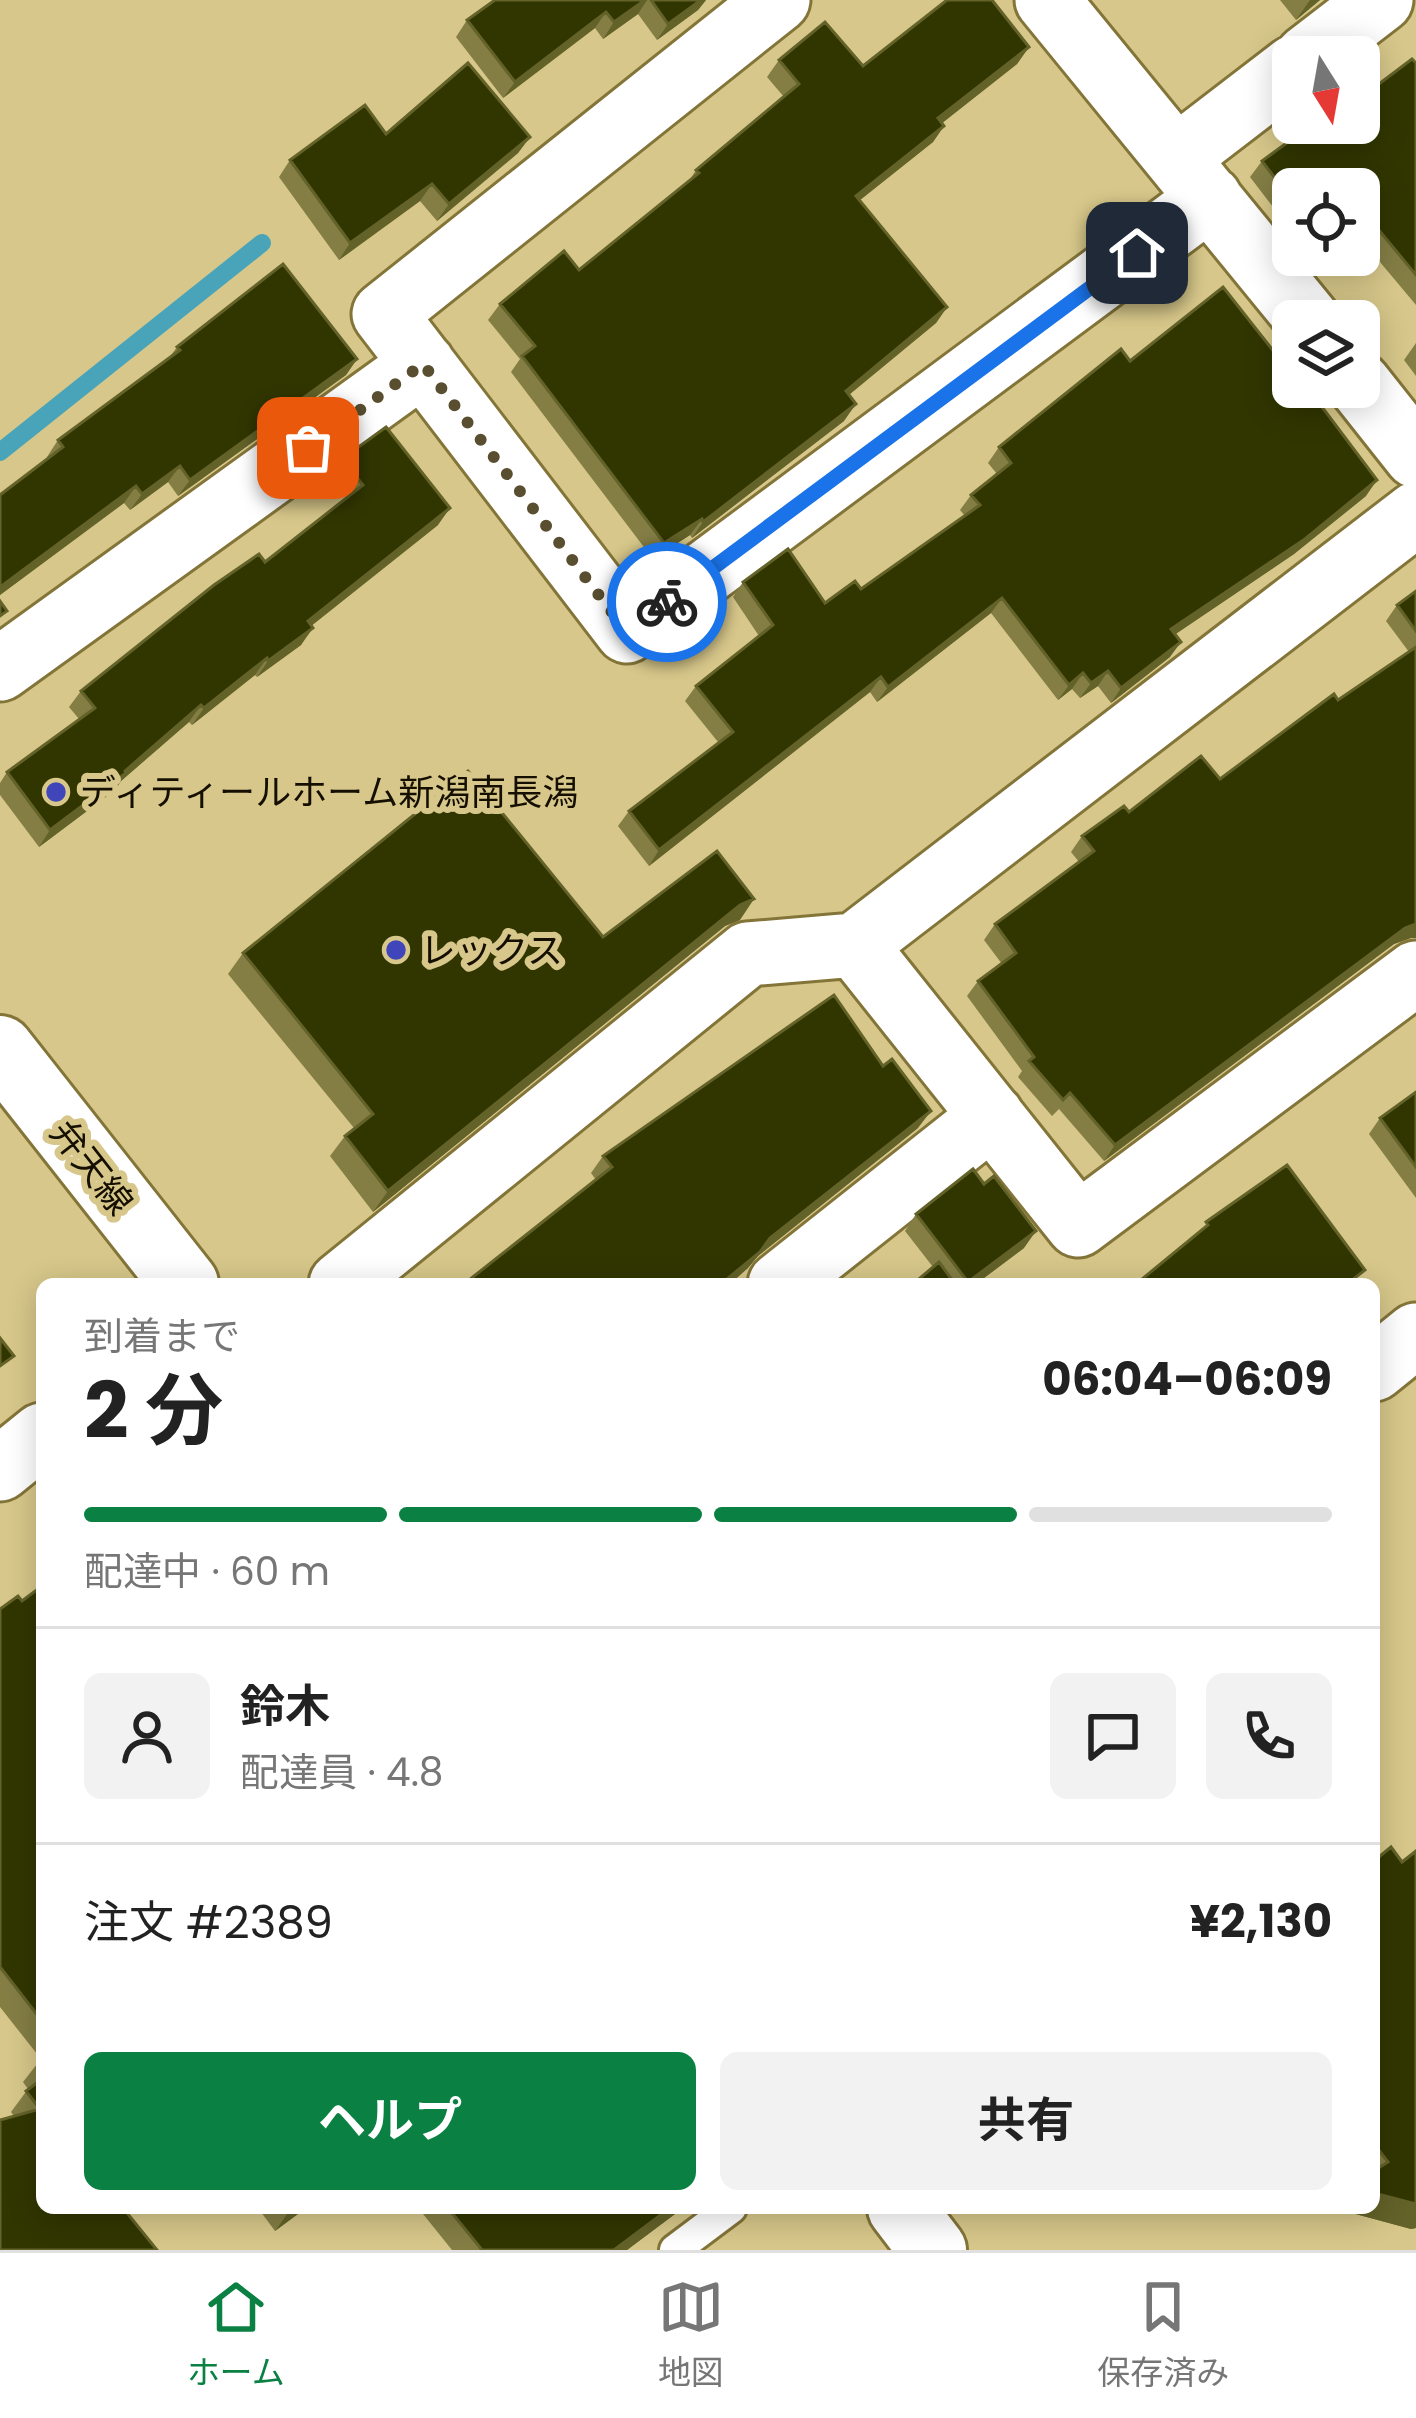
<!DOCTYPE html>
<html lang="ja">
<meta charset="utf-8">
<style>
:root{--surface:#fff;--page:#f2f2f2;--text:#222;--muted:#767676;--line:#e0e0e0;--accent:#0b8043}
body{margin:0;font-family:Poppins,"Noto Sans JP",sans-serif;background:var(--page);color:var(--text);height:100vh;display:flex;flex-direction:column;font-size:45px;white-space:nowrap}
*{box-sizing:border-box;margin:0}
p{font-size:39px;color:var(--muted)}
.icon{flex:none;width:66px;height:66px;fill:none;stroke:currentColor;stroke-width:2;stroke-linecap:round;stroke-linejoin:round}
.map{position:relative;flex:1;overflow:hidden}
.side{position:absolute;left:36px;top:1278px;width:1344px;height:936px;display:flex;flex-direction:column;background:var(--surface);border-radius:18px;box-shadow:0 6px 30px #0003}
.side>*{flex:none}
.needle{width:78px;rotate:169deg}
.buttons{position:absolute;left:1272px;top:36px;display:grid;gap:24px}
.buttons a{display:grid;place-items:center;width:108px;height:108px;border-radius:18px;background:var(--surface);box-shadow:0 6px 30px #0003;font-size:60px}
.pin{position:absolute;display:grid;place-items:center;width:102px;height:102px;color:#fff;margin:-51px;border-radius:24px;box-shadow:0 6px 18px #0006}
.courier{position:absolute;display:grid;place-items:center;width:120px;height:120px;margin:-60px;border:9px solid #1a73e8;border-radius:50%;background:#fff;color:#222;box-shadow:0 3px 15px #0007}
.overview em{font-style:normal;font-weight:700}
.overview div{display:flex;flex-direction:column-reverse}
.overview{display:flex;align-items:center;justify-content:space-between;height:204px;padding:0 48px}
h1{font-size:78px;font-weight:700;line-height:90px}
.bar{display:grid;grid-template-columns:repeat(4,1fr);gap:18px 12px;align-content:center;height:144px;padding:0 48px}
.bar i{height:15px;border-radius:9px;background:var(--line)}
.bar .current{background:var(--accent)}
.bar p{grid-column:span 4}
.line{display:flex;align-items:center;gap:30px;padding:0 48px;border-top:3px solid var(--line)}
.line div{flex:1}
.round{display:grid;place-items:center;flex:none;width:126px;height:126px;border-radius:18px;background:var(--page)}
.primary-button{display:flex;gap:24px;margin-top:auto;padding:24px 48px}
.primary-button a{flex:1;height:138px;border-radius:18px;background:var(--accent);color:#fff;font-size:48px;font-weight:700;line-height:138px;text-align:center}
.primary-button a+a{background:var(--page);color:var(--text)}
.dock{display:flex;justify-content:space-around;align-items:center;height:168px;border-top:3px solid var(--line);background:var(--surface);font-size:33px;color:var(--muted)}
.dock a{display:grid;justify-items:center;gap:6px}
.dock .current{color:var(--accent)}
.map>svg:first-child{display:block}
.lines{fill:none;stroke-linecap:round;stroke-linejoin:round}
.stream{stroke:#49a4b9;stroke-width:18}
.service-casing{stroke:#837438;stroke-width:36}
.minor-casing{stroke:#837438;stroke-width:69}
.tertiary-casing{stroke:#837438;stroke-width:72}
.service{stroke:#fff;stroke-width:30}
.minor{stroke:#fff;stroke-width:63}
.tertiary{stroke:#fff;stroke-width:66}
.wall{fill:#847e45}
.shaded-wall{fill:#636229}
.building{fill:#313600;stroke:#636229;stroke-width:3}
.done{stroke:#594f30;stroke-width:12;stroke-dasharray:0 21.6}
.route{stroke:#1a73e8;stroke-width:15}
.poi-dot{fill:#4145ba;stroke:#d7c78a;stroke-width:4.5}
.labels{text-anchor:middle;stroke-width:12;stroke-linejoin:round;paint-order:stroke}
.poi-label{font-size:36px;fill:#150f00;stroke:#d7c78a;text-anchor:start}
.street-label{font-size:36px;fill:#150f00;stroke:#d7c78a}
</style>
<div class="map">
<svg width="1416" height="2250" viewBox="0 0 1416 2250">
<rect width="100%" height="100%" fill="#d7c78a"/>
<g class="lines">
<path class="stream" d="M0 452 262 243"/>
<defs>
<path id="service" d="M675 2250 731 2208"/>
<path id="minor" d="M778 0 384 314 627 631 1210 198
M1047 0 1309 321
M1307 57 1381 0
M1176 158 1293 68
M1359 384 1416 456
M1416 514 855 945 1078 1225 1416 973
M0 669 423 364
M341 1284 748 954 855 945
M780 1284 992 1116
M1374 1369 1416 1335
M0 1469 42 1435"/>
<path id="tertiary" d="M0 1049 185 1284
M901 2208 933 2250"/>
</defs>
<use href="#service" class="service-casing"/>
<use href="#minor" class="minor-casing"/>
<use href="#tertiary" class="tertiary-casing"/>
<use href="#service" class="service"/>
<use href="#minor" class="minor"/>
<use href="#tertiary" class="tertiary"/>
</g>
<path class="wall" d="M495 0H706L698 10 657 40 638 14 603 39 595 28 503 98 456 37 467 20Z
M1280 0H1320L1296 20Z
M1029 47 1017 64 942 123 944 126 933 142 860 200 947 307 936 323 849 395 844 421 692 538 690 535 653 559 511 372 520 359 488 320 500 304 579 270 689 181 696 170 784 97 767 77 779 60 863 66Z
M1416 63V305L1359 237V189H1293V233L1250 177 1262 161 1359 123Z
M386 134 530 137 518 153 437 221 420 201 339 260 279 177 290 160Z
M1416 343V376L1404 360Z
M177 347 357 359 346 375 178 496 168 482 130 510 124 503 0 595V495L48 459 47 457 58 440 169 358Z
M1130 361 1366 496 1294 554 1175 634 1170 657 1111 703 1098 686 1080 698 1072 689 1058 700 991 613 877 702 870 692 649 866 618 826 629 811 718 742 685 701 696 686 759 636 733 597 743 582 825 603 861 589 965 516 960 510 971 495 997 474 988 463 999 447Z
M342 459 438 525 311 626 301 645 257 677 255 675 192 725 189 722 121 781 115 790 39 847 0 795V783L7 772 79 719 69 707 81 691 265 562 347 497 330 476Z
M1416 591V938H1411L1394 944 1104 1161 1059 1109 1052 1116 1018 1077 1022 1071 967 996 978 981 1002 964 984 940 995 924 1079 862 1071 852 1082 836 1129 812 1220 779 1409 652 1386 621 1397 605Z
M740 920 725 926 373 1212 330 1156 345 1136 354 1128 228 974 243 953 603 937Z
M1416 1092V1198L1369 1134 1380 1118Z
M918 1128 758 1256 747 1269 596 1180 591 1173 603 1156Z
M916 1214 1024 1248 976 1284H913L933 1267 905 1231Z
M42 1586V2208L14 2116 11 2112 28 2089 23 2082 41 2059 0 2007V1609L22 1601Z
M1416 1851V2228L1411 2229 1337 2209 1374 2208V1861L1402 1862Z
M258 2208H306L275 2231Z
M683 2208 627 2250H452L419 2209Z"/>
<path class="shaded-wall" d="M645 0H647L638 14 603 39 614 22Z
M699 0H706L698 10 657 40 668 24Z
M1310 0H1320L1296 20Z
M606 12 595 28 503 98 515 82Z
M1029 47 1017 64 927 135 938 118Z
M944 126 933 142 845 212 856 196Z
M530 137 518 153 437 221 449 204Z
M432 184 420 201 339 260 350 243Z
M947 307 936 323 834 407 846 391Z
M357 359 346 375 178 496 190 480Z
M856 404 844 421 692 538 703 522Z
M180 466 168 482 130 510 142 494Z
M1377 480 1366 496 1294 554 1161 644 1171 629Z
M136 486 124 503 0 595V587Z
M450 508 438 525 296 638 308 621Z
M702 519 690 535 653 559 664 543Z
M1002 598 991 613 877 702 888 687Z
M313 628 301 645 257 677 268 661Z
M1181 642 1170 657 1111 703 1121 688Z
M267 658 255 675 192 725 204 708Z
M1108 671 1098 686 1080 698 1091 683Z
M1083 673 1072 689 1058 700 1069 685Z
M881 677 870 692 649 866 659 850Z
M201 705 189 722 121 781 115 790 39 847 50 830 125 771Z
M754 899 740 920 725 926 373 1212 388 1191 740 905Z
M1416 924V938H1411L1394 944 1104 1161 1115 1145 1405 928Z
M931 1111 918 1128 758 1256 747 1269 730 1284H721L770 1238Z
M1036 1231 1024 1248 976 1284H967Z
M1374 2193 1416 2204V2228L1411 2229 1337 2209 1374 2208Z
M293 2208H306L275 2231 290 2210Z
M670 2208H683L627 2250H614Z"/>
<path class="building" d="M495 0H645L614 22 606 12 515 82 467 20Z
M651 0H701L668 24Z
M947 0H992L1029 47 938 118 944 126 856 196 947 307 846 391 856 404 703 522 702 519 664 543 522 356 535 346 500 304 564 251 579 270 699 173 696 170 799 84 779 60 825 22 863 66Z
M1412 59 1416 63V275L1359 206V189H1293V202L1262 161 1314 123H1359V99Z
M468 63 530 137 449 204 432 184 350 243 290 160 365 105 386 134Z
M283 264 357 359 190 480 180 466 142 494 136 486 0 587V495L63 447 58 440 180 350 177 347Z
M1223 287 1293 376V387H1307L1377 480 1305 539 1171 629 1181 642 1121 688 1108 671 1091 683 1083 673 1069 685 1002 598 888 687 881 677 659 850 629 811 733 732 696 686 773 625 743 582 788 549 825 603 855 581 861 589 980 505 971 495 1011 463 999 447 1121 349 1130 361Z
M386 427 450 508 308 621 313 628 268 661 267 658 204 708 201 705 125 771 126 773 50 830 7 772 95 708 81 691 214 585 259 554 265 562 363 485 342 459Z
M1416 591V631L1397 605Z
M0 601 7 611 0 616Z
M1416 647V924L1405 928 1115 1145 1070 1093 1063 1100 1029 1061 1034 1057 978 981 1016 953 995 924 1094 851 1082 836 1124 806 1129 812 1201 756 1220 779 1334 694 1338 700Z
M468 771 603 937 717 851 754 899 740 905 388 1191 345 1136 373 1114 243 953Z
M834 995 883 1066 892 1059 931 1111 770 1238 760 1252 721 1284H464L612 1167 603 1156Z
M1416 1092V1167L1380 1118Z
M1287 1165 1365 1270 1347 1284H1136L1208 1225 1206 1222Z
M973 1169 984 1184 994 1176 1036 1231 968 1282 916 1214Z
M939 1262 955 1284H913Z
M0 1338 14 1356 0 1366Z
M42 1586V2021L0 1967V1609L18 1596 22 1601Z
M1391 1847 1402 1862 1416 1851V2204L1374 2193V2171L1388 2162 1374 2144V1861Z
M42 2079V2208H123L157 2250H0V2120L40 2109 26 2091Z
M448 2208H670L614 2250H482Z"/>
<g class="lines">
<path class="done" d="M308 448 423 364 627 632 667 602"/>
<path class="route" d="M667 602 1137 253"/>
</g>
<g class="poi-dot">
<circle cx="56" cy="792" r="12"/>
<circle cx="396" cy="950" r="12"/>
</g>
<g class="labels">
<g class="poi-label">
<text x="80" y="805">ディティールホーム新潟南長潟</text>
<text x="420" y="963">レックス</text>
</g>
<g class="street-label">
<text transform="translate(92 1167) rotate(52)" y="13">弁天線</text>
</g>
</g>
</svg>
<div class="buttons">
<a><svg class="needle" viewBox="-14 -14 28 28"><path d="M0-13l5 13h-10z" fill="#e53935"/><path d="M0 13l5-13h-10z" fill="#767676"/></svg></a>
<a><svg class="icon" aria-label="locate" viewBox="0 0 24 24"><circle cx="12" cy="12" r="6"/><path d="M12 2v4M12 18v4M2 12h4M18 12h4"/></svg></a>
<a><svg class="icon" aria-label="layers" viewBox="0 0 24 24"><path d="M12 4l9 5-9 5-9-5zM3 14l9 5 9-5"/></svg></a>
</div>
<div class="pin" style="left:308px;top:448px;background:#ea580c"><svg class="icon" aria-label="bag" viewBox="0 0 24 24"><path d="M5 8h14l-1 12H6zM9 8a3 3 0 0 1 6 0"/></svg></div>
<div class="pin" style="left:1137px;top:253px;background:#1f2937"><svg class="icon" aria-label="home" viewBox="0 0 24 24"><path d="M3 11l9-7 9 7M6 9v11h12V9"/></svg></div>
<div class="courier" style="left:667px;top:602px"><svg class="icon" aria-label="bike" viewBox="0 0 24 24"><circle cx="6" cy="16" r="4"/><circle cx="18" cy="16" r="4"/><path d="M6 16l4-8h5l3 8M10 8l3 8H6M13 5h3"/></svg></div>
<section class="side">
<div class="overview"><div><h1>2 分</h1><p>到着まで</p></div><em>06:04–06:09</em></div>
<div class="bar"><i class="current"></i><i class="current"></i><i class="current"></i><i></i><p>配達中 · 60 m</p></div>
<div class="line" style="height:216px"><a class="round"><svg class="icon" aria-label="person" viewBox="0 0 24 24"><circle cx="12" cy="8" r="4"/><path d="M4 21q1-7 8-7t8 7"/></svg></a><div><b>鈴木</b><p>配達員 · 4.8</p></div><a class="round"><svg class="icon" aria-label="chat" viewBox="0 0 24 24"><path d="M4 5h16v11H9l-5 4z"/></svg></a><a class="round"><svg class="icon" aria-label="phone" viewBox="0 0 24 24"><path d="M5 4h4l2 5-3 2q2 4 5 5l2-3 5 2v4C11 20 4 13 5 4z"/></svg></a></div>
<div class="line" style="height:156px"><div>注文 #2389</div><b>¥2,130</b></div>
<div class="primary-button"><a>ヘルプ</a><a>共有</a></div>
</section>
</div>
<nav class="dock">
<a class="current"><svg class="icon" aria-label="home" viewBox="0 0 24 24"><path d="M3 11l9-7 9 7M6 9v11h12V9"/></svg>ホーム</a>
<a><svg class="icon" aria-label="map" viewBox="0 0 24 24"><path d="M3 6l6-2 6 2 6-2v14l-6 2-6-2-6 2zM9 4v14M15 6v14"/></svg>地図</a>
<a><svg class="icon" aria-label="saved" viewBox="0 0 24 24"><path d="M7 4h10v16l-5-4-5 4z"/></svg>保存済み</a>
</nav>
